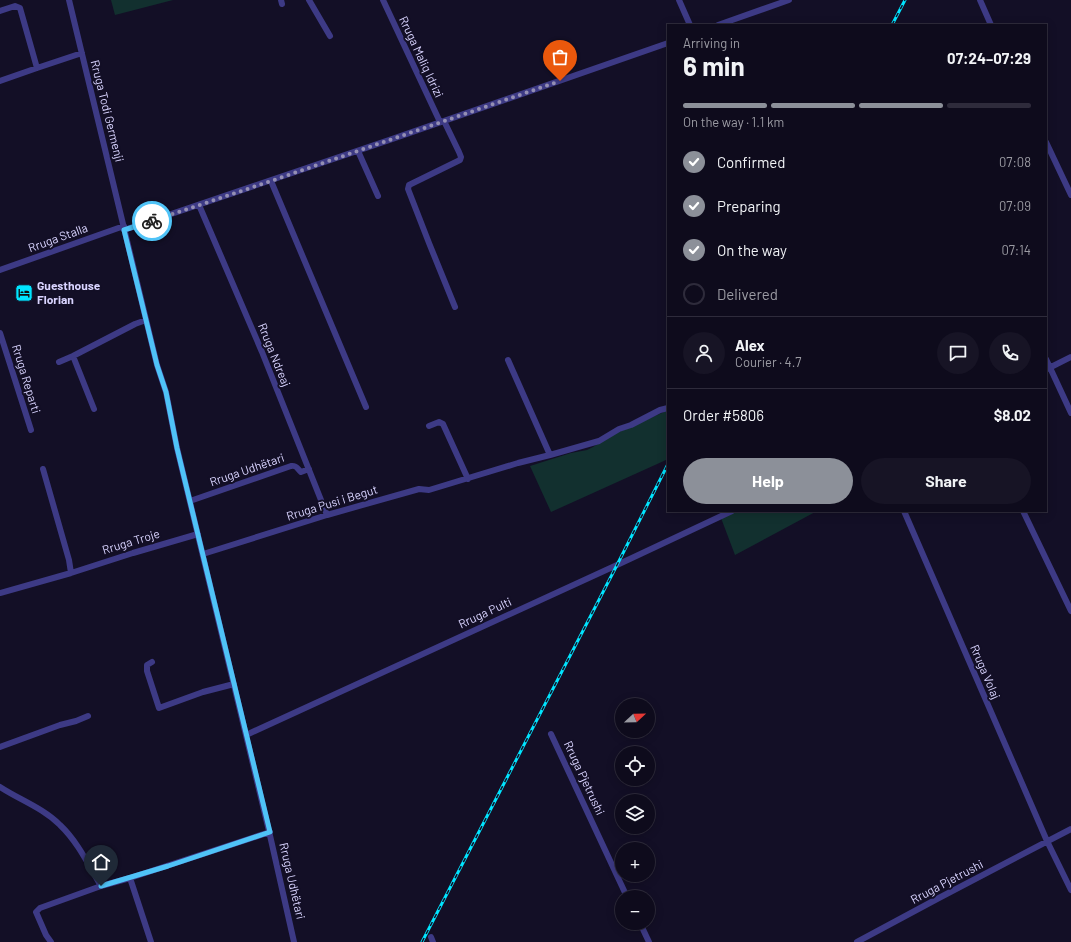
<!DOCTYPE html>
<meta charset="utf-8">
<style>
:root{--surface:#0e0b1c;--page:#171425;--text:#f1f3f6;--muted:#9b9ba3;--line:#2e2b3b;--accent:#8c9099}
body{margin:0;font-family:Barlow,sans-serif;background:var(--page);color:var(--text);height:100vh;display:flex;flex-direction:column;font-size:15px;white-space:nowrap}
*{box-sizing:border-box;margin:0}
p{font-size:13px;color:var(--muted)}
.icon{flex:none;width:22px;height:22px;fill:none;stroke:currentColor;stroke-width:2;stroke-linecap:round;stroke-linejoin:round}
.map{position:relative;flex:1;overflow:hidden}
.drawer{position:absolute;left:667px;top:24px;width:380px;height:488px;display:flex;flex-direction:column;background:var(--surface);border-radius:0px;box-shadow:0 2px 10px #0003,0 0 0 1px var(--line)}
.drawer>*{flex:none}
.needle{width:26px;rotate:68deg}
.buttons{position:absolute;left:615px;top:698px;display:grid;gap:8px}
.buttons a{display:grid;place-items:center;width:40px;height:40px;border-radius:50%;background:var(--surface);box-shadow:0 2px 10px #0003,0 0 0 1px var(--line);font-size:20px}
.pin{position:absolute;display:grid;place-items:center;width:34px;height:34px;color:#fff;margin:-41px -17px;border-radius:50% 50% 50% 0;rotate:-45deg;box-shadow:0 0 4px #0007}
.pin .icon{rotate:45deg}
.courier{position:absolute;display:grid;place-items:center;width:40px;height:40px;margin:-20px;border:3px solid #4fc3f7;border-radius:50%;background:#fff;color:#222;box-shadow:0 1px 5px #0007}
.overview em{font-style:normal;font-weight:700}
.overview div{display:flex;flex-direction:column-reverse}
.overview{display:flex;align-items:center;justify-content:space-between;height:68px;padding:0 16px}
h1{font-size:26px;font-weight:700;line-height:30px}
.bar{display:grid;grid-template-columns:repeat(4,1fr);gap:6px 4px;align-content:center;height:48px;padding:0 16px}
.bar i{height:5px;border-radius:3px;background:var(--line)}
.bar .active{background:var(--accent)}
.bar p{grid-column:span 4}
.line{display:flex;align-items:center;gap:10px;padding:0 16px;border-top:1px solid var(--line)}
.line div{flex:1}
.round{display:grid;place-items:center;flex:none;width:42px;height:42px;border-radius:21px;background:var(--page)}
ol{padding:0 16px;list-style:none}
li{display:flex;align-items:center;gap:12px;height:44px}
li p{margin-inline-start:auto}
li .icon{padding:4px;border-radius:50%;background:var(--accent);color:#fff;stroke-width:4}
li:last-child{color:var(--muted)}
li i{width:22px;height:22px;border:2px solid var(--line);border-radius:50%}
.cta{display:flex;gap:8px;margin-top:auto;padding:8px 16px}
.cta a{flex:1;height:46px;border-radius:24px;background:var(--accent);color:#fff;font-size:16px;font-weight:700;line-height:46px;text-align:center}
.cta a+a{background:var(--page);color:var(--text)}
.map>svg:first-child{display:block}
.green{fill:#12302f}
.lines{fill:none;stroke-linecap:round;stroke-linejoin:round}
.minor{stroke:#3d3a85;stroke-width:6}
.rail-casing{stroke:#00e5ff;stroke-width:3}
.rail{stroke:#130f26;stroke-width:1.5;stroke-dasharray:4.5;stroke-linecap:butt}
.done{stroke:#948fb3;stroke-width:4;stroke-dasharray:0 7.2}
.route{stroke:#4fc3f7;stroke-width:5}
.labels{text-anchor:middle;stroke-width:4;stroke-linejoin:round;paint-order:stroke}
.street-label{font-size:12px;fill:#d9d4ff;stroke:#130f26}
.poi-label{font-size:12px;font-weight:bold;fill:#d9d4ff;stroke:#130f26;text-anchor:start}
</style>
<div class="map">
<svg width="1071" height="942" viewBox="0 0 1071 942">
<rect width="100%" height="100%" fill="#130f26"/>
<path class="green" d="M111 0H173L115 15Z
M664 412H668V456L666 460 551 512 530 466 571 453 587 450 593 447 612 435Z
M735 511H817L735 555 721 518Z"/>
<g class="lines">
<path class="minor" d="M69 0 157 365 166 392 177 448 269 831 294 942
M281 0 282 4
M309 0 330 36
M383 0 440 122
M679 0 690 25
M980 0 991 25
M0 11 15 6 20 8 37 68
M718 25 789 0
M0 81 37 68 82 53
M444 121 459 152 461 157 460 160 409 185 408 189 429 243 455 307
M1046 142 1071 195
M358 151 378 196
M271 181 366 407
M199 205 262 352 327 515
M124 230C306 169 487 107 668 43
M0 270 124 226
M0 333 31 430
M73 356 94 409
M1046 359 1071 413
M508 360 550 455
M59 362 73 356 135 324 146 320
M1047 369 1071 357
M429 426 439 422 443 424 468 479
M43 469 69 560 71 573
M190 501 291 466C297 465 297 469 301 472L309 469
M904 511 1047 841 1071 890
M1023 511 1071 611
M203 554 327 515 419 489 429 490 518 463 550 455 599 441 619 429 631 425 660 410 668 408
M0 593 71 573 133 553 198 534
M152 662 147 665V671L159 708 203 692 234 684
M551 734 627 897
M246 735 617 565 732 511
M0 747 60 725 76 721 88 716
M0 787C20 800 43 808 60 825 78 842 89 866 101 886
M130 878 151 942
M640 923 649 942
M431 937 433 942
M51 942 46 935 36 912 40 908 101 886 130 878 270 832
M857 942 937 899 1071 829"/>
<defs>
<path id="rail" d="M892 25 905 0
M422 942 617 565 668 464"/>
</defs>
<use href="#rail" class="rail-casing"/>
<use href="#rail" class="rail"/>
</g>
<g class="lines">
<path class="done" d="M152 221 271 181 560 81"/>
<path class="route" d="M101 886 168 866 270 832 177 448 166 392 157 365 124 230 152 221"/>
</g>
<defs>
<symbol id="hotel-square" viewBox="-11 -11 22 22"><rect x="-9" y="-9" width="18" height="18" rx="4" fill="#00e5ff" stroke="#130f26"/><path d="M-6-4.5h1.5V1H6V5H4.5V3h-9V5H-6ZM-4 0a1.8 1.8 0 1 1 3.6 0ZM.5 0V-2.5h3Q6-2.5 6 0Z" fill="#111"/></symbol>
</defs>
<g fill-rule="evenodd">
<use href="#hotel-square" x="14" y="283" width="20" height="20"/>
</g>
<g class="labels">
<g class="street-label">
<text transform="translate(421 57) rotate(65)" y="4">Rruga Maliq Idrizi</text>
<text transform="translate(107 111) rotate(76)" y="4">Rruga Todi Germenji</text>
<text transform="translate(58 238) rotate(-20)" y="4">Rruga Stalla</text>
<text transform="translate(274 355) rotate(68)" y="4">Rruga Ndreaj</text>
<text transform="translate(26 379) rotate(73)" y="4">Rruga Reparti</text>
<text transform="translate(247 470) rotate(-19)" y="4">Rruga Udhëtari</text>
<text transform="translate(332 503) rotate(-17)" y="4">Rruga Pusi i Begut</text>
<text transform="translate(131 542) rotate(-17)" y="4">Rruga Troje</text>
<text transform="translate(485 613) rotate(-25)" y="4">Rruga Pulti</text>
<text transform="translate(985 672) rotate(67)" y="4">Rruga Volaj</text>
<text transform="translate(584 778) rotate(65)" y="4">Rruga Pjetrushi</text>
<text transform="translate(292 881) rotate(77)" y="4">Rruga Udhëtari</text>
<text transform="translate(947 882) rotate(-28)" y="4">Rruga Pjetrushi</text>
</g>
<g class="poi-label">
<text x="37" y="290">Guesthouse<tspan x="37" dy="14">Florian</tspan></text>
</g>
</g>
</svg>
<div class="buttons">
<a><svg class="needle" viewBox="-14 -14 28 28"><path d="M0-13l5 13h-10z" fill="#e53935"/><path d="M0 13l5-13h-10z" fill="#9b9ba3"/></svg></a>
<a><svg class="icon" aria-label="locate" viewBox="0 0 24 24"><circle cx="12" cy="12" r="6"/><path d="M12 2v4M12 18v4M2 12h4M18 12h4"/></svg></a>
<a><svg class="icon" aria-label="layers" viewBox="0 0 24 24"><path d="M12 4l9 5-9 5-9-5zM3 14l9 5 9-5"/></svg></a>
<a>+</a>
<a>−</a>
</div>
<div class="pin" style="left:560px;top:81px;background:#ea580c"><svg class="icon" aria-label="bag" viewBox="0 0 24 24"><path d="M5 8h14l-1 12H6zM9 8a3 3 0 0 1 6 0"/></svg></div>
<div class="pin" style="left:101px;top:886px;background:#1f2937"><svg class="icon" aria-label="home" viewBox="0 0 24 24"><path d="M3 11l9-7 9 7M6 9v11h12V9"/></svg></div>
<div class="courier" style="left:152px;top:221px"><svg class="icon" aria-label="bike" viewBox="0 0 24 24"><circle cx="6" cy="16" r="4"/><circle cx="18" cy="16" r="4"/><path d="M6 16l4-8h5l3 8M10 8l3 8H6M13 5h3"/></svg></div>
<section class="drawer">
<div class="overview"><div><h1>6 min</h1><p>Arriving in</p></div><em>07:24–07:29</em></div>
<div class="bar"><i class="active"></i><i class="active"></i><i class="active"></i><i></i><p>On the way · 1.1 km</p></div>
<ol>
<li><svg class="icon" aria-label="check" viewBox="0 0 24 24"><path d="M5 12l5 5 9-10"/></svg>Confirmed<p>07:08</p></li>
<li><svg class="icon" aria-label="check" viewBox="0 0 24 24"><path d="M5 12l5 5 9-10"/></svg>Preparing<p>07:09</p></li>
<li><svg class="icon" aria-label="check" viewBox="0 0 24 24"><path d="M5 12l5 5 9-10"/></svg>On the way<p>07:14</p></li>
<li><i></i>Delivered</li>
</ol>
<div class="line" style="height:72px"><a class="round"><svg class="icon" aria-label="person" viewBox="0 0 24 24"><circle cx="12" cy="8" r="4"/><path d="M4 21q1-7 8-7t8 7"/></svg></a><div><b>Alex</b><p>Courier · 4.7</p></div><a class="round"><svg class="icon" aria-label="chat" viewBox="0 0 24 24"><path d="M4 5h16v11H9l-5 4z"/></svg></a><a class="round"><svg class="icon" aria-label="phone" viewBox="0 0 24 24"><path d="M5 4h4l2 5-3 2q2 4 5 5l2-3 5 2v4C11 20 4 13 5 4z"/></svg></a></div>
<div class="line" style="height:52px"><div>Order #5806</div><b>$8.02</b></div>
<div class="cta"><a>Help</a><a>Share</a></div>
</section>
</div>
